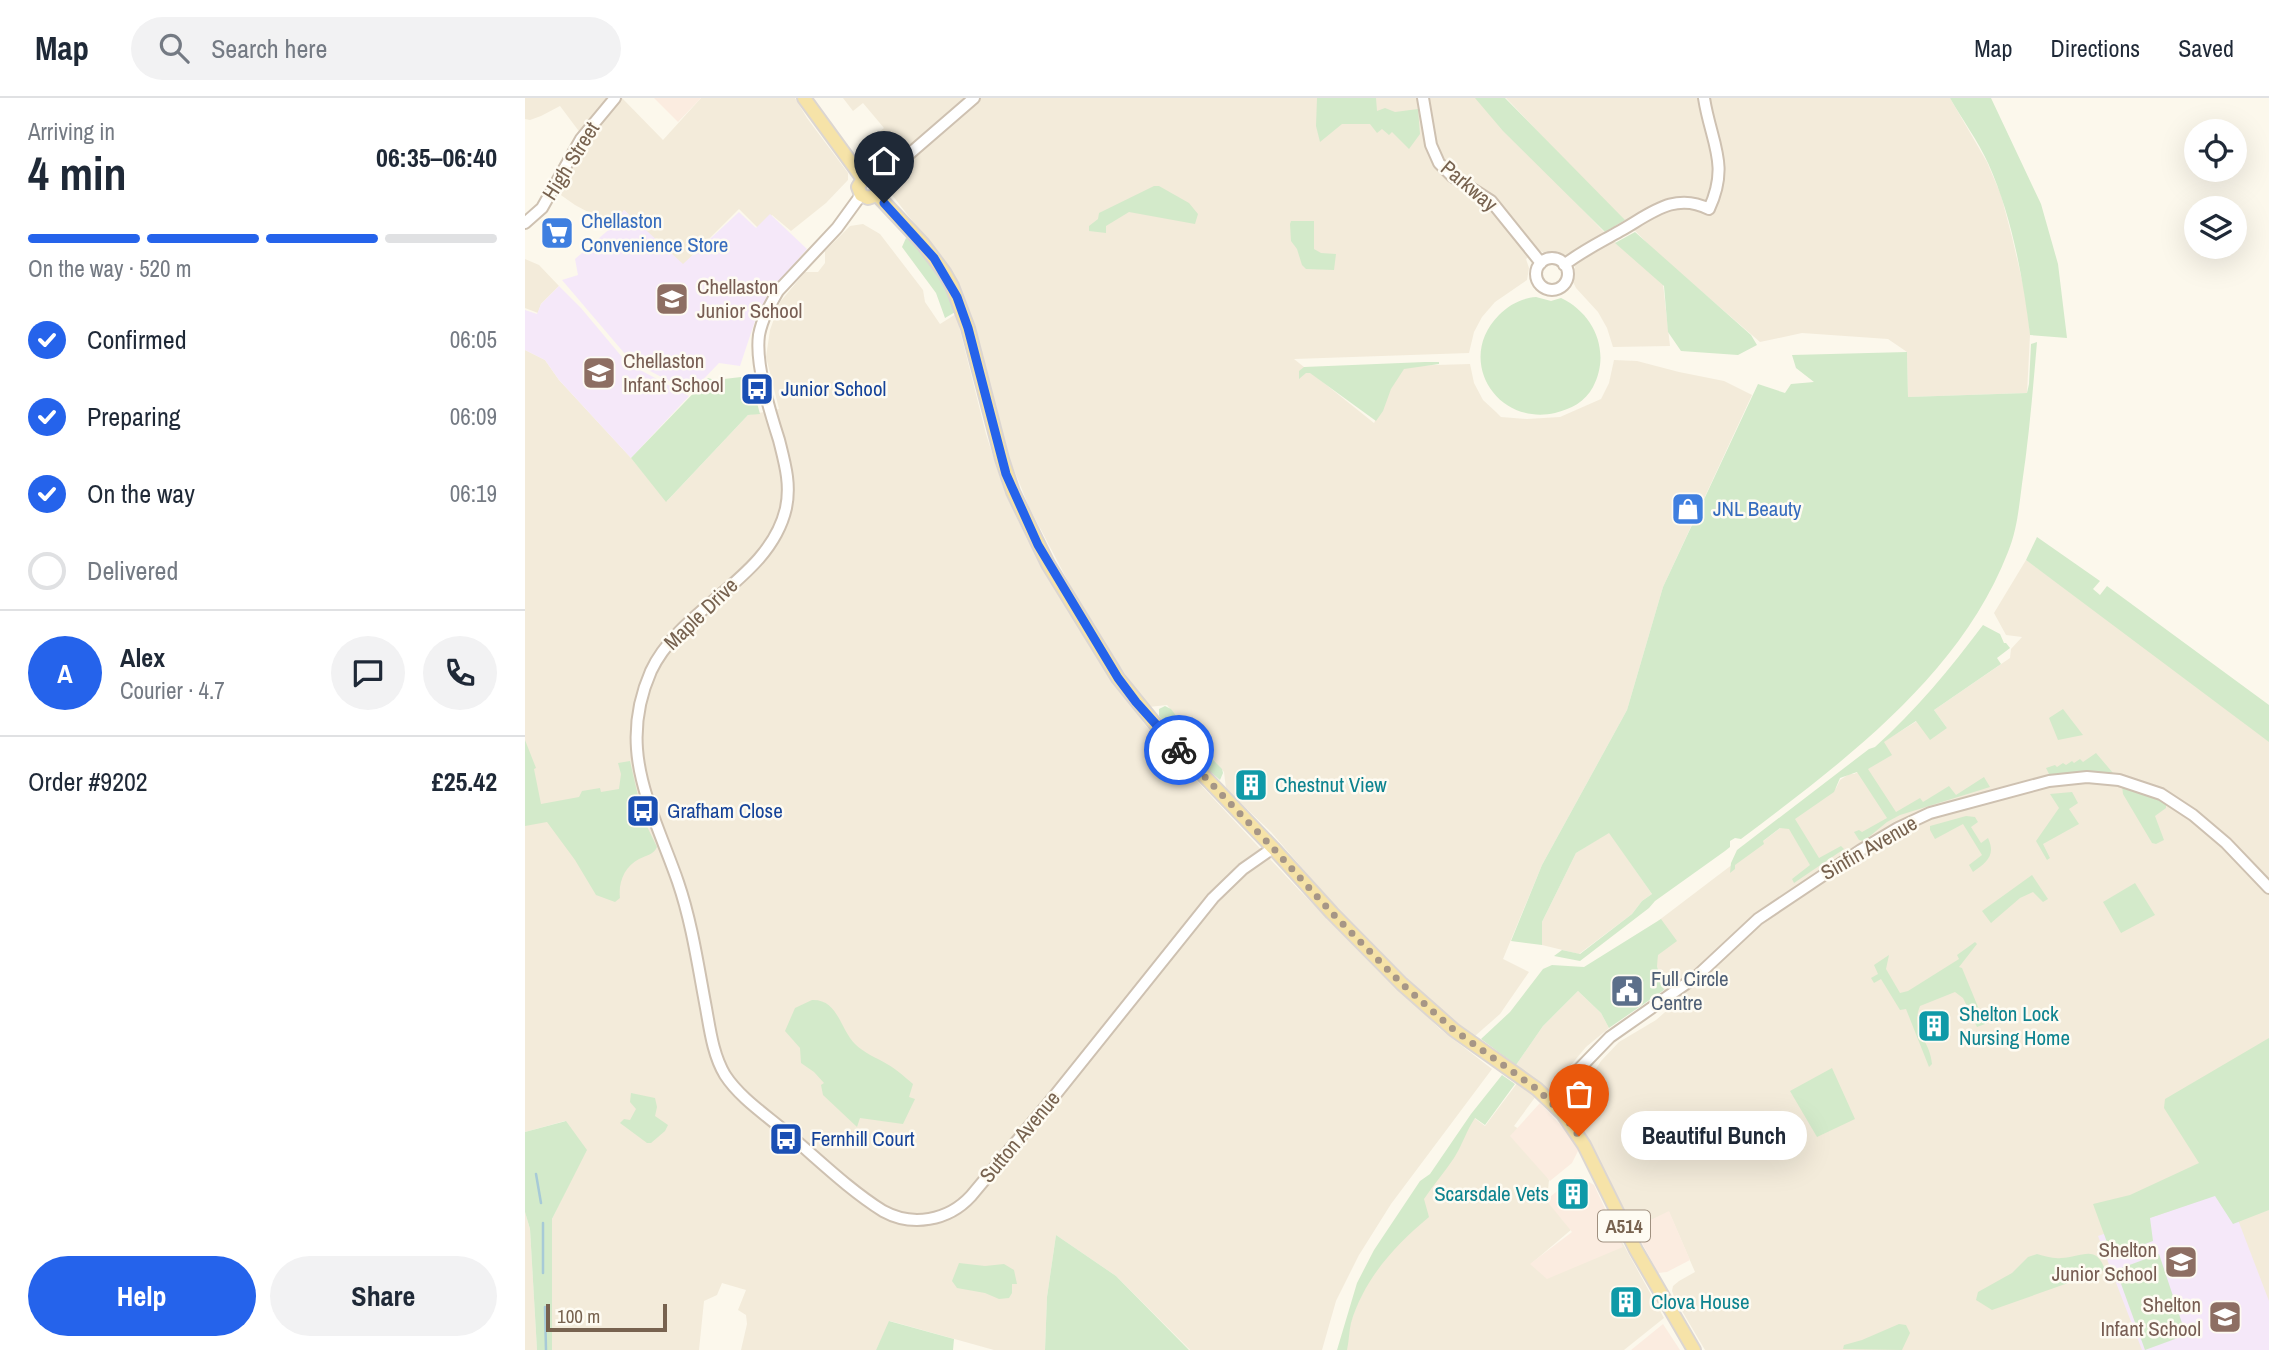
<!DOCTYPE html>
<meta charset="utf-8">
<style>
:root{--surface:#fff;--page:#f2f2f3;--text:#1f2937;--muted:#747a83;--line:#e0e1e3;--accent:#2563eb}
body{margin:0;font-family:"Archivo Narrow",sans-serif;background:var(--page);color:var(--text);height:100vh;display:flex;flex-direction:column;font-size:26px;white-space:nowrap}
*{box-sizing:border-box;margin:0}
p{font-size:23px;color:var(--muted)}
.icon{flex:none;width:38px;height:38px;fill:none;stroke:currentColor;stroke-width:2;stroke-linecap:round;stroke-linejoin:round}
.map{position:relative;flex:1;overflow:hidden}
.details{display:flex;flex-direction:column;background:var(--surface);width:525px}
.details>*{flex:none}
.fabs{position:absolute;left:1659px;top:21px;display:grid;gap:14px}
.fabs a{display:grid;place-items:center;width:63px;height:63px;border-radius:50%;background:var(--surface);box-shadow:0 7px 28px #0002;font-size:35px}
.scale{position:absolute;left:21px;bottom:18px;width:121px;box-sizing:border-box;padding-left:7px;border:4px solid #77624f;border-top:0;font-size:19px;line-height:24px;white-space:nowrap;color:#77624f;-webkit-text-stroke:5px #fefbf2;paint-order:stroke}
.pin{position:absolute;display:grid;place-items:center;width:60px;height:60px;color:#fff;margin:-72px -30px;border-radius:50% 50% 50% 0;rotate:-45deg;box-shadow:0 0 7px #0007}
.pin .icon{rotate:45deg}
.courier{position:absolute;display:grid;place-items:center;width:70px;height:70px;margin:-35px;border:5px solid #2563eb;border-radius:50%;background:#fff;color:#222;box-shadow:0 2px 9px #0007}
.bubble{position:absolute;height:49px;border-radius:24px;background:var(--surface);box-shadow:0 7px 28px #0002;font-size:23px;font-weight:700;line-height:49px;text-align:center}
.overview em{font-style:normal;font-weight:700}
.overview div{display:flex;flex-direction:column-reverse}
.overview{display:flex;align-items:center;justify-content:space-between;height:119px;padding:0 28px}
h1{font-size:46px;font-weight:700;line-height:52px}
.bar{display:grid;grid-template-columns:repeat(4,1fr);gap:10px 7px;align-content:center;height:84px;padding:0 28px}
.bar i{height:9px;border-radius:5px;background:var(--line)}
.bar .on{background:var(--accent)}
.bar p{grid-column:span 4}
.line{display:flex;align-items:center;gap:18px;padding:0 28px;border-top:2px solid var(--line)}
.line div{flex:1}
.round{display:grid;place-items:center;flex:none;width:74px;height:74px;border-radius:37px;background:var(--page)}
ol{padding:0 28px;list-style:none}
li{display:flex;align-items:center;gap:21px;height:77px}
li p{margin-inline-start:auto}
li .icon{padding:7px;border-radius:50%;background:var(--accent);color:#fff;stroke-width:4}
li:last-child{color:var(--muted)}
li i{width:38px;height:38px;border:4px solid var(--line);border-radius:50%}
.cta{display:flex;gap:14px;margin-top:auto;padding:14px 28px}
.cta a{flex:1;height:80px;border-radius:42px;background:var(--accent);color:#fff;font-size:28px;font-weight:700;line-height:80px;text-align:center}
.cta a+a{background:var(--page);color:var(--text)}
header{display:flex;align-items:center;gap:42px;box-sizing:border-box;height:98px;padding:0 35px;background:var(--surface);border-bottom:2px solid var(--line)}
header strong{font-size:33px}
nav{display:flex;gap:38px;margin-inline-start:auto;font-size:24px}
.search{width:490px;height:63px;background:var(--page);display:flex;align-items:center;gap:18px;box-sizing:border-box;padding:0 24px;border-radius:38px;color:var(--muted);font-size:26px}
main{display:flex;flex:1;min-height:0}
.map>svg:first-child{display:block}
.residential{fill:#f3ebda}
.commercial{fill:#fbece0}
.education{fill:#f5e8f9}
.green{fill:#d3eaca}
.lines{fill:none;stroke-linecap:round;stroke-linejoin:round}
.stream{stroke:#a7cad7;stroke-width:2.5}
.tertiary-casing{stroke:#cec1b1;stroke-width:14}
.primary-casing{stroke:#dcd6d1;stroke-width:16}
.tertiary{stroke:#fff;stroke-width:10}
.primary{stroke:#f6e3a8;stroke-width:12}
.done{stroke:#a69686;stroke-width:7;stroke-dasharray:0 12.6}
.route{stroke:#2563eb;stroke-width:9}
.labels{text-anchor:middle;stroke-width:5;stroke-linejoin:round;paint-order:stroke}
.shield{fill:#fefbf2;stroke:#a09080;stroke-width:2}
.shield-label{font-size:19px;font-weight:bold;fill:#77624f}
.street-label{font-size:21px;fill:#77624f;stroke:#fefbf2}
.shop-label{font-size:21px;fill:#366cbe;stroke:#fefbf2;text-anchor:start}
.education-label{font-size:21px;fill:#785e54;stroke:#fefbf2;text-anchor:start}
.transit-label{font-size:21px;fill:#164399;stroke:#fefbf2;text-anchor:start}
.culture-label{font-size:21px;fill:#0d838f;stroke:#fefbf2;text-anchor:start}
.service-label{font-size:21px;fill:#4e5e75;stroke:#fefbf2;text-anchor:start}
</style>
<header>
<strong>Map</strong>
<div class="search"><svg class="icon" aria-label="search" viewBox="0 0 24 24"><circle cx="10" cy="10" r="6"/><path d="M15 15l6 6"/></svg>Search here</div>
<nav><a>Map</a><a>Directions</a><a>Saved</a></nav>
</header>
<main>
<section class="details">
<div class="overview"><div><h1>4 min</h1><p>Arriving in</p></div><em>06:35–06:40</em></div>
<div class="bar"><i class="on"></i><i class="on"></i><i class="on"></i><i></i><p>On the way · 520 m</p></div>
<ol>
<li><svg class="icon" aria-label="check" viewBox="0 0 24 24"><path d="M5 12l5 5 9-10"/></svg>Confirmed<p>06:05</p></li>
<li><svg class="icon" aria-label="check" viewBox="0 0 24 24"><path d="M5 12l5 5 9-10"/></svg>Preparing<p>06:09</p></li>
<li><svg class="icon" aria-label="check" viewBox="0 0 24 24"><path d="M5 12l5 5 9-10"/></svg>On the way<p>06:19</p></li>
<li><i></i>Delivered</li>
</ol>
<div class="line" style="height:126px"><b class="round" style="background:var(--accent);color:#fff">A</b><div><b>Alex</b><p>Courier · 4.7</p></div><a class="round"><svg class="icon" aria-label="chat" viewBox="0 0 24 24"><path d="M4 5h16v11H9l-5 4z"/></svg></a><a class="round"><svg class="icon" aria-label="phone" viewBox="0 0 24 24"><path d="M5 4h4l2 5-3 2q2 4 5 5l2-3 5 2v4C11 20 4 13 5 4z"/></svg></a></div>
<div class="line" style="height:91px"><div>Order #9202</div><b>£25.42</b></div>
<div class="cta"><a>Help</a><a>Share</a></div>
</section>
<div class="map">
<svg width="1744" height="1252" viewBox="0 0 1744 1252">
<rect width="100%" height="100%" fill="#fcf8ec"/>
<path class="residential" d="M0 0H97L138 42 176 0H270L282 20 323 75V82L301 105 266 133 247 117 234 131 214 111 157 168 99 112 89 128 50 107 33 95 62 44 35 8 16 18 5 22 0 21Z
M318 0H951L1081 136 1138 186 1145 248 1088 249 1082 230 1073 214 1051 190 1046 180 1050 169 1037 155H1020L1012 152 1001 161 1004 170 1002 182 970 204 957 219 949 234 944 255 769 261 849 325 877 268 945 266 949 285 958 302 971 314 976 319 1002 321 1035 319 1076 301 1084 285 1089 262 1112 263 1154 274 1199 283 1227 297 1138 489 1102 612 1017 767 978 861 1004 874 975 916 950 938 915 912 816 815 746 734 701 691 699 674 642 607 624 609 593 566 547 491 504 409 477 342 445 217 432 186 421 166 364 93 366 82 356 70 350 69 333 51 359 30 338 5 328 13Z
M981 0H1425L1462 64 1476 97 1487 139 1501 199 1505 237 1502 295 1383 299 1382 254 1363 241 1277 235 1235 244 1132 155 1040 62Z
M338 126 355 136 398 192 400 204 415 226 431 216 461 336 480 395 503 443 528 487 618 624 637 649 673 684 774 792 915 931 967 971 866 1106 834 1157 811 1203 797 1252H665L591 1178 531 1137 522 1199 520 1252H469L365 1223 351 1252H216L222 1226 221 1217 213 1212 221 1192 197 1185 192 1197 179 1203 174 1252H27V1121L61 1052 40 1023 0 1034V252L20 262 34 282 106 360 142 403 223 317 254 311 241 259 245 232 255 204 280 174H293L300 165V153L325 128Z
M0 161 14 167 34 188 16 206 13 215 0 210Z
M1501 462 1744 638V1252H1180L1150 1201 1147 1193 1148 1188 1154 1183 1170 1174 1144 1114 1109 1130 1063 1041 1046 1014 1051 1010V1001L1076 963 1094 944 1131 922 1147 908 1139 892 1132 868 1133 823 1254 731 1311 690 1315 682 1324 676H1329L1366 657 1358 644 1392 623 1422 630 1409 612 1485 560 1486 551 1497 539 1481 537 1469 515Z
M1084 734 1127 796 1117 803 1107 816 1054 856 1017 847V824L1051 755Z
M1053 893 1076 915 1084 930 1061 949 1024 993 991 967 1018 928Z
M993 984 1011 998 989 1028 994 1031 1024 1082 1022 1102 1047 1131 1007 1165 1035 1175 1097 1144 1139 1220 1099 1252H816L836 1195 890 1102 948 1019 960 1028Z
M0 1114 5 1131 12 1252H0Z"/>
<path class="commercial" d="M129 0H176L153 24Z
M1015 1005 1041 1033 1054 1051 1047 1065 1025 1083 985 1038Z
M1050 1079H1056L1069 1087 1098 1149 1022 1181 1005 1166 1047 1134 1021 1102Z
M1144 1113 1165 1162 1142 1174 1133 1175 1109 1130Z
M1138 1226 1155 1252H1106Z"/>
<path class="education" d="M99 112 158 166 214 114 231 130 245 116 282 151 243 196 231 220 215 268 194 265 166 294 161 292 106 263 37 182 53 177 50 161 88 128Z
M34 188 56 210 102 265 164 298 106 360 34 282 20 262 0 252V212L12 216 16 206Z
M1702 1093 1744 1203V1252H1617L1573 1138Z"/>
<path class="green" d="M792 0H851L852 13 860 10 870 14 893 11 895 36 884 51 867 34 864 37 857 31 852 35 845 26H817L795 44 791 28Z
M950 0H980L1100 122 1080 134 978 33Z
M1425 0H1466L1516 106 1533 166 1542 240 1505 237C1498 180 1487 118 1463 65 1453 43 1437 21 1425 0Z
M629 88H634L664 105 673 116 670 126 604 114 581 128V135L564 133V128L573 121 574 115Z
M766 123H789V151L796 155 811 156 809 172 781 171 777 167 772 151 766 143 765 126Z
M1110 134 1226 237 1232 247 1213 257 1156 253 1143 234 1139 188 1090 145Z
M381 140C403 148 423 193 432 213L420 220 411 195 377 149Z
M1011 199 1026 203 1036 200C1070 216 1086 255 1068 289 1060 304 1046 311 1030 315 971 328 930 261 974 217 984 207 996 200 1011 199Z
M1512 244C1508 291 1504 339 1497 386 1494 409 1492 432 1483 454 1435 578 1318 664 1216 741L1210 740 1205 743V749L1200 753 1130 803 1124 810 1055 863 1029 858 1037 852 1055 856 1107 816 1117 803 1127 796 1084 735 1051 755 1017 824V847L986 843 1017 767 1102 612 1138 489 1233 286 1260 295 1266 286 1289 284 1271 270 1267 257 1382 254 1383 299 1502 295 1504 286 1506 246Z
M900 264H914V266L879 271 866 291 858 313 851 323 785 275H781L774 281V273L779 269Z
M225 278 235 316 223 317 141 404 106 360 183 280 190 282Z
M1512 439 1575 483 1568 491 1575 497 1582 488 1744 607V644L1501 462Z
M1458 527 1475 536 1479 545H1481L1485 550 1472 560 1476 566 1409 612 1422 630 1405 642 1391 623 1359 644 1367 657 1343 671 1371 714 1395 700 1398 704 1424 688 1431 697 1459 679 1465 689 1375 717 1362 724 1339 743 1334 742 1329 734 1334 732 1337 734 1362 720 1332 674 1315 680 1309 694 1270 721 1294 760 1316 748 1319 751 1269 785 1267 781 1285 767 1264 731 1255 730 1238 743 1239 746 1210 767V771L1205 775 1206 765 1212 752 1344 651 1350 649C1391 612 1425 571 1458 527Z
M640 608 646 611 674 647 697 671 698 675 695 682 680 669 634 618V611Z
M1538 611 1558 637 1533 642 1524 620Z
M0 642 11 670 9 671 16 706 54 699 57 693 75 690 76 694 94 691 96 676 93 665 105 663 117 715 116 716 132 749C128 757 122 757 114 761 100 768 93 784 95 800L90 804 71 797 50 762 22 724 0 728Z
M1571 655 1588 675 1561 673 1525 678 1521 670 1530 667 1532 669 1538 665 1541 667 1547 663 1549 665 1555 661 1558 664Z
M1597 688 1625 697 1641 705V710L1630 718 1639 742 1631 746 1627 745 1598 696Z
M1547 694 1553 705 1544 711 1554 726 1518 746 1525 760 1522 762 1511 743 1534 710 1525 696Z
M1441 718 1450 719 1453 724 1446 729 1456 745 1463 740C1471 757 1462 764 1448 774L1444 767 1457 757 1438 726 1410 741 1405 732V728Z
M1507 777 1523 801 1518 804 1508 794 1495 800 1466 825 1457 813Z
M1610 785 1630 817 1596 835 1578 804Z
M1136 821 1152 843 1133 857 1132 868 1139 892 1084 930 1076 915 1053 893 1018 928 991 967 956 941 985 914 1018 871 1027 867 1059 869Z
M1450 844 1452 846 1434 869 1437 870 1460 926 1452 929 1438 900 1430 894 1395 908C1385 933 1405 941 1407 966L1404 969 1381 911 1375 912 1356 881 1349 885 1346 880 1353 876 1349 867 1364 857 1361 871 1375 895 1383 893 1434 861 1432 857Z
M287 902C313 901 315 931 330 946 339 955 352 960 362 966 371 971 380 979 388 986L384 999 390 1001 378 1026 335 1020 332 1029 298 997 296 987 299 985 289 974 276 965 275 950 260 933 270 910Z
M1744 940V1112L1708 1126 1690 1098 1625 1120 1628 1143 1587 1158 1568 1106 1605 1097 1674 1065 1639 1010 1640 1001Z
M1307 970 1330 1021 1292 1039 1265 993Z
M977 977 990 986 960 1027 950 1020C941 1033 938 1046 929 1060 920 1074 908 1087 899 1101L904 1119C870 1147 839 1181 826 1225 824 1233 824 1243 822 1252H812L832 1185 849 1152 895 1083 905 1076 946 1016Z
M106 995 130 1000 132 1009 130 1018 143 1027 140 1033 126 1045H122L95 1025 99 1021 105 1022 111 1011 105 1004Z
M41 1023 62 1052 27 1121V1252H12L5 1131 0 1114V1034Z
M531 1137 591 1178 664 1252H520L522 1199Z
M1512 1156C1520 1158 1528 1161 1536 1160 1556 1160 1571 1145 1580 1172L1467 1212 1451 1202 1453 1194 1487 1175 1503 1159Z
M1634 1156 1661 1237 1620 1252 1591 1172Z
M434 1165 460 1168 479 1166 489 1172 492 1186H487V1195L484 1200 474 1201 460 1195 432 1190 427 1183Z
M364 1223 429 1241 428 1252H351Z
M1374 1226 1381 1227 1385 1235 1377 1252 1318 1251 1319 1247 1337 1242Z"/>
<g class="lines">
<path class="stream" d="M11 1076 16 1105
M18 1175V1125
M20 1209 21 1252"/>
<defs>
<path id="tertiary" d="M898 0 906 47 914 65 927 78 966 103 1016 165
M353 83 449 0
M336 97 312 130 253 193C245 207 237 221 234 237 230 266 245 314 254 342 260 366 266 386 261 410 245 481 156 509 126 573 115 598 110 624 112 651 115 695 139 743 153 784 167 825 173 868 181 910 185 932 188 957 200 977 215 1000 241 1017 262 1035 293 1061 323 1091 358 1113 387 1129 423 1123 446 1098L527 1001 688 800 718 771 748 750
M0 125 17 110 56 41 90 0
M1011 176a16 16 0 1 1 32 0a16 16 0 1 1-32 0Z
M1039 167C1057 153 1076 144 1095 133 1124 117 1149 93 1184 111 1205 66 1186 45 1179 0
M1028 1005 1054 971 1085 939 1172 878 1233 821 1336 752 1373 730 1405 715 1524 683 1562 679 1594 682 1636 696 1668 717 1701 745 1744 790"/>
<path id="primary" d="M279 0 338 81
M338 81 333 89 336 97 343 100 352 97
M338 81 346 79 353 83 355 91 352 97
M352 97 398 146 419 174 427 188 443 230 477 361 488 394 523 466 593 580 635 632 748 750 807 815 877 886 929 932 1012 991 1038 1016 1059 1047 1111 1152 1169 1252"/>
</defs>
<use href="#tertiary" class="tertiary-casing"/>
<use href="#primary" class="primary-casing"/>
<use href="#tertiary" class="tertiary"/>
<use href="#primary" class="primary"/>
</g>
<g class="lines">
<path class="done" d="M654 652 748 750 807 815 877 886 929 932 1012 991 1038 1016 1054 1038"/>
<path class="route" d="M359 105 409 160 432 199 443 230 481 376 513 447 593 580 611 604 654 652"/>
</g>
<defs>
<symbol id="supermarket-square" viewBox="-11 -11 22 22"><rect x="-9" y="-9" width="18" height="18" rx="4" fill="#3f7fe0" stroke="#fefbf2"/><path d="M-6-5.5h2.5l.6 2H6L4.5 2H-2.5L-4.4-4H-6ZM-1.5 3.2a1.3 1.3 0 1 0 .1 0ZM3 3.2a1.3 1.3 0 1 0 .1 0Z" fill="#fff"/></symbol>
<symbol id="school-square" viewBox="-11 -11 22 22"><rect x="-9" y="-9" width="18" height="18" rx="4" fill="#8d6e63" stroke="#fefbf2"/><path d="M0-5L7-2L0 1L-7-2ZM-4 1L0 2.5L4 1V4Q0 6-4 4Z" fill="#fff"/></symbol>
<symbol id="bus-square" viewBox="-11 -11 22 22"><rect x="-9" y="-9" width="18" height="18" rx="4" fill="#1a4fb4" stroke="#fefbf2"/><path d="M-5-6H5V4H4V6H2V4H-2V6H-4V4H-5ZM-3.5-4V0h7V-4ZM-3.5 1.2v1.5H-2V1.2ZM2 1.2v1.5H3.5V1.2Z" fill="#fff"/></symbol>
<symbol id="shop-square" viewBox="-11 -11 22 22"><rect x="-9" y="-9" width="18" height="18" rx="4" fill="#3f7fe0" stroke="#fefbf2"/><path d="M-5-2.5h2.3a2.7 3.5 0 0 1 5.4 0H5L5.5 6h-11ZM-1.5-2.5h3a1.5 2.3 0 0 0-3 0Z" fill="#fff"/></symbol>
<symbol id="building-square" viewBox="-11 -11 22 22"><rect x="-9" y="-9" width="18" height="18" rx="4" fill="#0f9aa8" stroke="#fefbf2"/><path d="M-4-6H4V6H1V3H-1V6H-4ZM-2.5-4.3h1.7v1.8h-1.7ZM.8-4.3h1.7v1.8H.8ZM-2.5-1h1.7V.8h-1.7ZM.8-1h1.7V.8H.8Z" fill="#fff"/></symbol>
<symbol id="civic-square" viewBox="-11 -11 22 22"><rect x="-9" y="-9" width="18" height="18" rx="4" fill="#5c6f8a" stroke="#fefbf2"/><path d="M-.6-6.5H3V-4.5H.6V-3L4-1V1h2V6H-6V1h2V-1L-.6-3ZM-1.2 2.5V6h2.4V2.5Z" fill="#fff"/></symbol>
</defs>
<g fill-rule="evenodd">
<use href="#supermarket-square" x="13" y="116" width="38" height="38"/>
<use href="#school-square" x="128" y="182" width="38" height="38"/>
<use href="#school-square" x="55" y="256" width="38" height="38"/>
<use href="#bus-square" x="213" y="272" width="38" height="38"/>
<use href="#shop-square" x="1144" y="392" width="38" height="38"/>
<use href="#building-square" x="707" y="668" width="38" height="38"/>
<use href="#bus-square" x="99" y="694" width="38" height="38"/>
<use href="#civic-square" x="1083" y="874" width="38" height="38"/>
<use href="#building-square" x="1390" y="909" width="38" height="38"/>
<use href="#bus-square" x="242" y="1022" width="38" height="38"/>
<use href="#building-square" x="1029" y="1077" width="38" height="38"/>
<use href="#school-square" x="1637" y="1145" width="38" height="38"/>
<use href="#building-square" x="1082" y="1185" width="38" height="38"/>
<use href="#school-square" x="1681" y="1200" width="38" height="38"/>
</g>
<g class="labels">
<rect class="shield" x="1073" y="1112.5" width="52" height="31" rx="5"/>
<g class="shield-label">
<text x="1099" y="1135">A514</text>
</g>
<g class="street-label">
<text transform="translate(46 63) rotate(-58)" y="7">High Street</text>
<text transform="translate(944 88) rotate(40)" y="7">Parkway</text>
<text transform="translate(176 516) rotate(-44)" y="7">Maple Drive</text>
<text transform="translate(1344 750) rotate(-30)" y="7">Sinfin Avenue</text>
<text transform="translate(495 1039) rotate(-50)" y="7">Sutton Avenue</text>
</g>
<g class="shop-label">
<text x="56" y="130">Chellaston<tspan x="56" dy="24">Convenience Store</tspan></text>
<text x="1188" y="418">JNL Beauty</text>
</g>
<g class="education-label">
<text x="172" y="196">Chellaston<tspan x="172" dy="24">Junior School</tspan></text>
<text x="98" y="270">Chellaston<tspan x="98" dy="24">Infant School</tspan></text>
<text x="1632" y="1159" text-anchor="end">Shelton<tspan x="1632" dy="24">Junior School</tspan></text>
<text x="1676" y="1214" text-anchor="end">Shelton<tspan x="1676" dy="24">Infant School</tspan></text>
</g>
<g class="transit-label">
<text x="256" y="298">Junior School</text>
<text x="142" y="720">Grafham Close</text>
<text x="286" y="1048">Fernhill Court</text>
</g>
<g class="culture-label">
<text x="750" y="694">Chestnut View</text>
<text x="1434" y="923">Shelton Lock<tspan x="1434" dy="24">Nursing Home</tspan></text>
<text x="1024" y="1103" text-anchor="end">Scarsdale Vets</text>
<text x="1126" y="1211">Clova House</text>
</g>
<g class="service-label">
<text x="1126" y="888">Full Circle<tspan x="1126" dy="24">Centre</tspan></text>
</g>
</g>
</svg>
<div class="fabs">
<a><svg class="icon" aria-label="locate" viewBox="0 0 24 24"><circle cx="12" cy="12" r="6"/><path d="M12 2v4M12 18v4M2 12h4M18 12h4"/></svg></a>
<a><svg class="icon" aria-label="layers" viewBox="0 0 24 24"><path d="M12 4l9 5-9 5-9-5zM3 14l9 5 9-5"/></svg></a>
</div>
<div class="scale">100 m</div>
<div class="pin" style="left:1054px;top:1038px;background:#ea580c"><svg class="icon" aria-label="bag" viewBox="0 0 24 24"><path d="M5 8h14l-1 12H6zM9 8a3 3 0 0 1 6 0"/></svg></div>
<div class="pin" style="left:359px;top:105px;background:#1f2937"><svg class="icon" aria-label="home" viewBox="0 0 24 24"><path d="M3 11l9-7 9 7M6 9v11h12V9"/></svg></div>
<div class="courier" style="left:654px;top:652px"><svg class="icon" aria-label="bike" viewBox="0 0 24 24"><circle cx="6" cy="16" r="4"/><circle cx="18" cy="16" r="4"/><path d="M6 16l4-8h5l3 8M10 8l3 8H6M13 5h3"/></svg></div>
<div class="bubble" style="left:1096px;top:1013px;width:186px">Beautiful Bunch</div>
</div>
</main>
